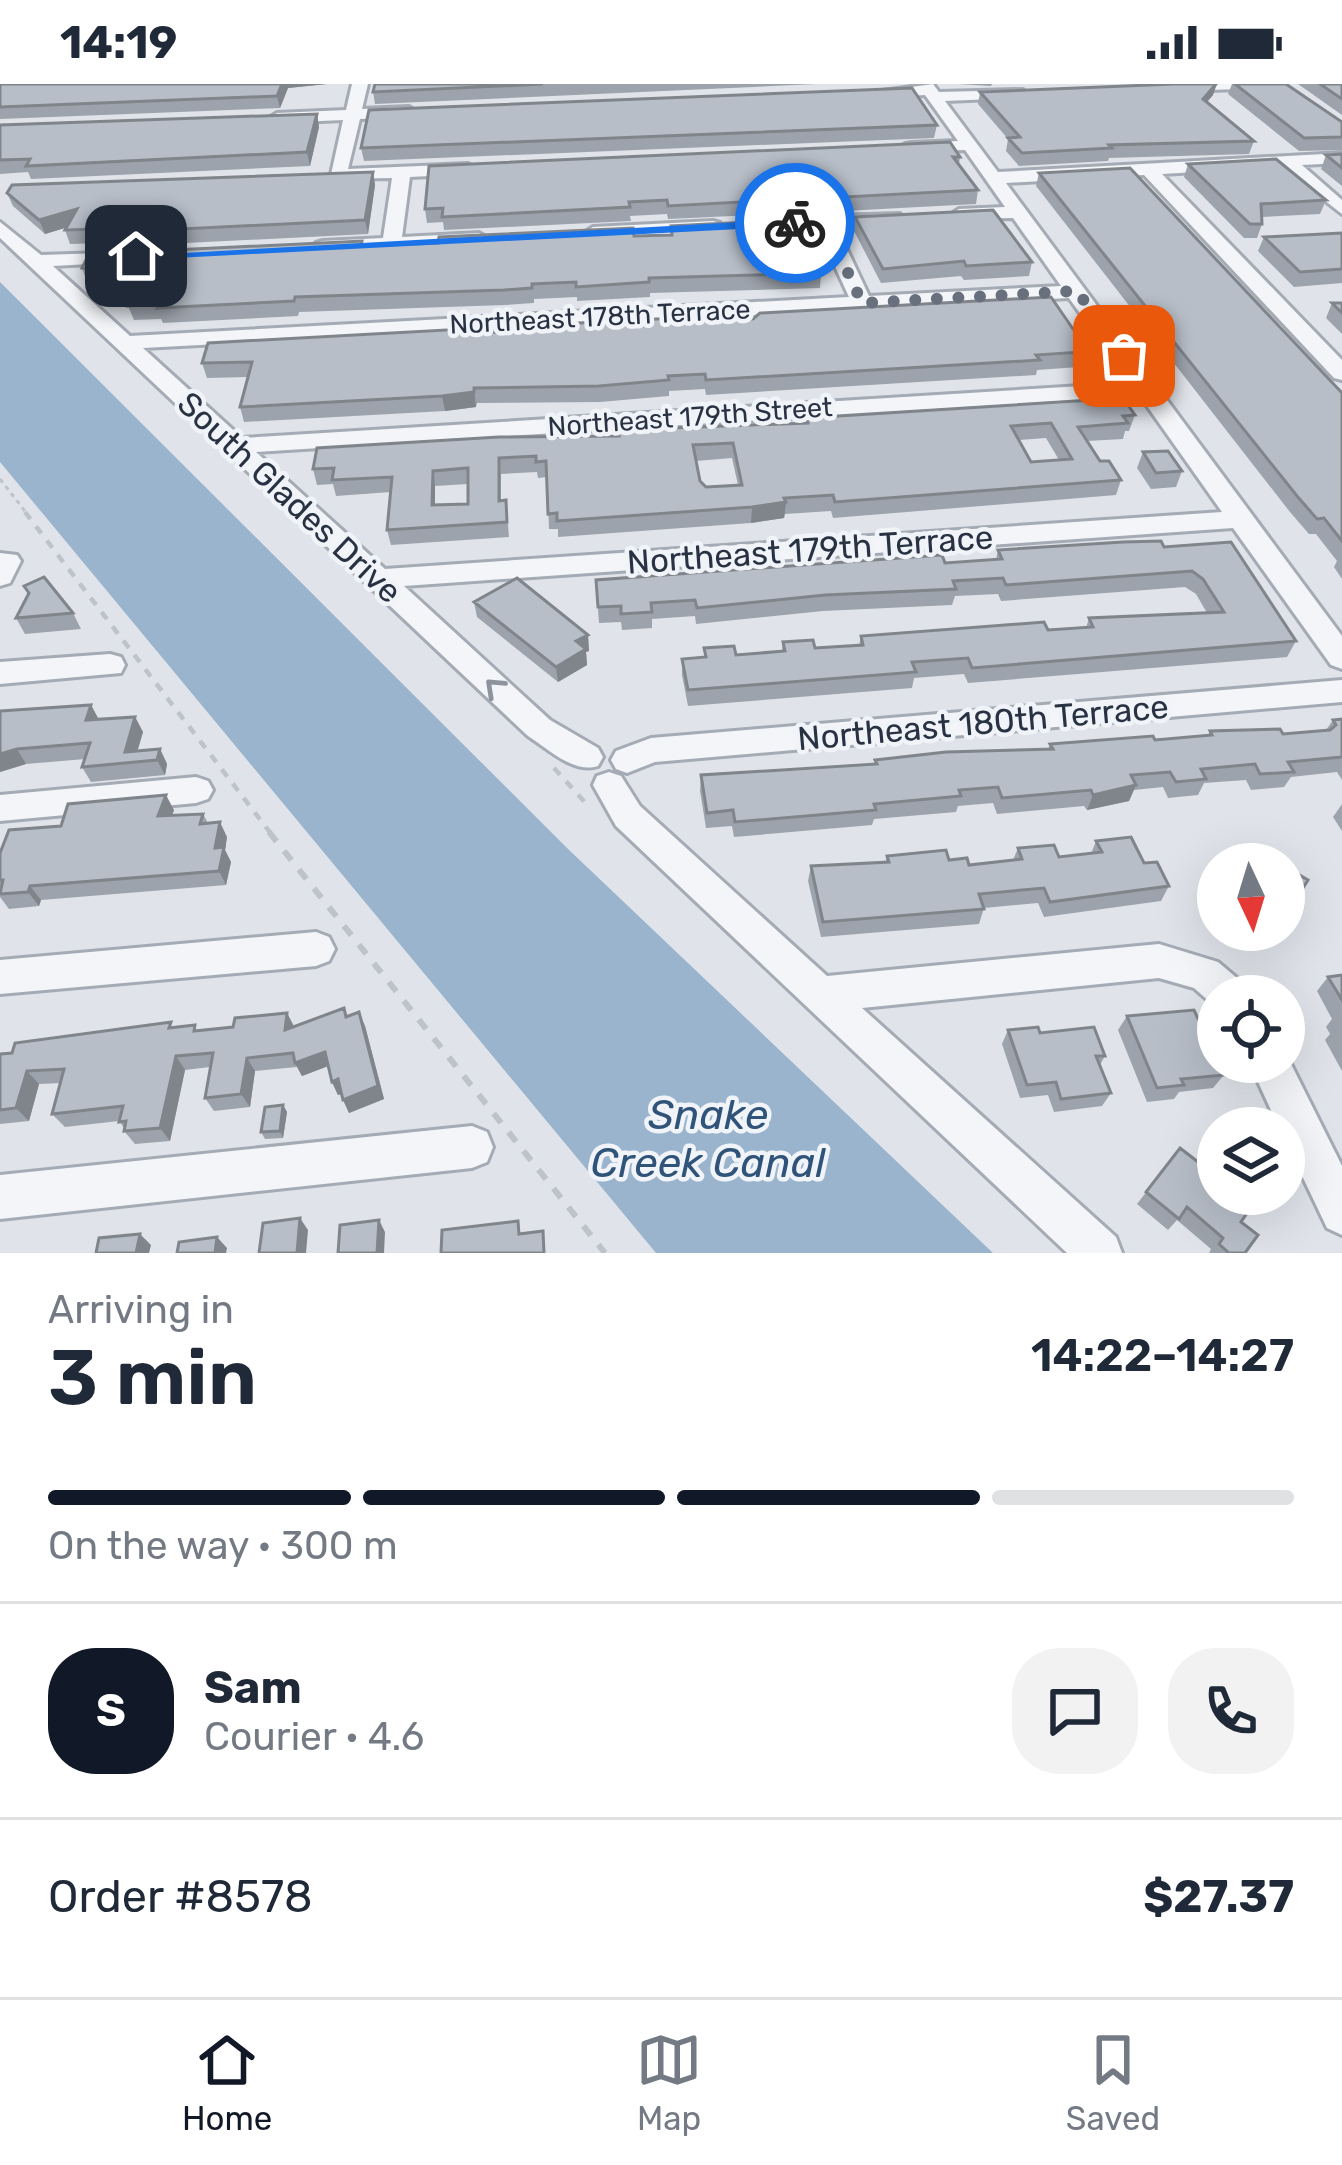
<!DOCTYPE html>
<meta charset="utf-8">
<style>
:root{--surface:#fff;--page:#f2f2f3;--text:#1f2937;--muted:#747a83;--line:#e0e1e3;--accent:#111827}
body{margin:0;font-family:Rubik,sans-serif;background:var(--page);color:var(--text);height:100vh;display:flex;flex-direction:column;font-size:45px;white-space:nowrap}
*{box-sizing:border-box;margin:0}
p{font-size:39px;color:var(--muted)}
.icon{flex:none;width:66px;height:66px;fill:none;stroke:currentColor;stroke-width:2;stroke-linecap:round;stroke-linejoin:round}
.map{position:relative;height:1169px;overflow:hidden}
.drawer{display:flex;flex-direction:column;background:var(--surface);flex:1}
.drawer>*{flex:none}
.needle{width:78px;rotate:176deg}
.buttons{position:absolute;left:1197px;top:759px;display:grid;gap:24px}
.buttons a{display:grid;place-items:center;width:108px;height:108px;border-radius:50%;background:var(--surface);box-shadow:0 12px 48px #0002;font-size:60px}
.pin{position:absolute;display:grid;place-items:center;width:102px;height:102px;color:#fff;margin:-51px;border-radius:24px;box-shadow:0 6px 18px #0006}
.courier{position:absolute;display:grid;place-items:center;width:120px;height:120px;margin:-60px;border:9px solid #1a73e8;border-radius:50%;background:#fff;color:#222;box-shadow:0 3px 15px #0007}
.headline em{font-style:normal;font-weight:600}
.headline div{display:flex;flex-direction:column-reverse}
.headline{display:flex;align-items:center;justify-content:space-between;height:204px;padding:0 48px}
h1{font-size:78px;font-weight:600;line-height:90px}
.bar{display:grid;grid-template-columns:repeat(4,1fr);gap:18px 12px;align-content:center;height:144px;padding:0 48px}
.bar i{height:15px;border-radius:9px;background:var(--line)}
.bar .selected{background:var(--accent)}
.bar p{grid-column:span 4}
.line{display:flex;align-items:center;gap:30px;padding:0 48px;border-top:3px solid var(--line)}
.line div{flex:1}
.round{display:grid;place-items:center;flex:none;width:126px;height:126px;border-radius:48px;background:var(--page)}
.status{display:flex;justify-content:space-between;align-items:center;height:84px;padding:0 60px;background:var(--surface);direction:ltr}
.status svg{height:33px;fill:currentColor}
.menu{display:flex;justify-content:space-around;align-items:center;height:168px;border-top:3px solid var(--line);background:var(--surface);font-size:33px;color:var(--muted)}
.menu a{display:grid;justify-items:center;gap:6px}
.menu .selected{color:var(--accent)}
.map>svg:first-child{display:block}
.water{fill:#99b4cc}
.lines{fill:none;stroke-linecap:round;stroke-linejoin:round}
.minor-casing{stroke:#a5abb5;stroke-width:6}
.path-far2{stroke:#bec2c9;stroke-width:3;stroke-dasharray:4.5 4.5;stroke-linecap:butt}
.path-far1{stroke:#bec2c9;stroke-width:4.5;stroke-dasharray:9 9;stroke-linecap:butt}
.path{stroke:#bec2c9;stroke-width:6;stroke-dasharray:12 12;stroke-linecap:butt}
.minor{fill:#f3f5f8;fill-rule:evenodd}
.wall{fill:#9da3ac;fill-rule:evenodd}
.shaded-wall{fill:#80858c}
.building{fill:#b7bec8;stroke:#80858c;stroke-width:3;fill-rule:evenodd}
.oneway{stroke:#8e949e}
.route{fill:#1a73e8}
.done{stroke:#68707d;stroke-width:12;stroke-dasharray:0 21.6}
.labels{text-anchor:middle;stroke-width:9;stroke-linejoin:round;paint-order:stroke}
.far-street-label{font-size:27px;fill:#283243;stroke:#f0f3f7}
.street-label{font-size:33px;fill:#283243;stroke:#f0f3f7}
.near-water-label{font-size:42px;font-style:italic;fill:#2f5379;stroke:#f0f3f7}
</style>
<div class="status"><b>14:19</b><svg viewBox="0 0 49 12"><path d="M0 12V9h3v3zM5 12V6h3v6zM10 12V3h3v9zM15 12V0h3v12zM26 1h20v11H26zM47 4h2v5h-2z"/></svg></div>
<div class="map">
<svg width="1342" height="1169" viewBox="0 0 1342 1169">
<rect width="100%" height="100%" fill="#e0e4ea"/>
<path class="water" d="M0 198 567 764 993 1169H656L0 378Z"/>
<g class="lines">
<defs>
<path id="minor" d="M352 0H368L362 25 409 23 417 28 409 33 360 35 348 85 468 80 477 85 468 90 410 93 402 153 479 149 489 155 486 159 316 167V159L323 157 383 154 392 94 330 95 343 36 277 39 269 34 277 29 346 26Z
M933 0 939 8 1023 6 1026 9 1018 14 945 17 998 88 1342 69V79L1302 81 1342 116V130L1282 83 1162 90 1342 276V296L1334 294 1144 91 1006 99 1342 552V585L1331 581 1233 444 404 502 550 636 598 664 603 673 598 682C574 690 548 665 528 652L0 154V138L41 171 133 168 136 172 126 178 53 182 130 252 849 213 817 143 760 144 758 140 767 134 900 130 902 134 893 140 836 142 869 212 1061 202 1013 134 952 135 950 131 959 125 1005 123 965 66 905 68V60L911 59 958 57 925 11 876 14 868 9ZM1069 214 1130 299 242 354 143 264ZM1140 312 1222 428 385 485 256 368Z
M1174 0H1248L1240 5 1180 7Z
M713 137 720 139V147L593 155 584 149 593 143Z
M0 469 17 471 21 477 10 499 0 502Z
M110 570 121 573 125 581 121 589 0 600V578Z
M1342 596V618L655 678 627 689 616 685 611 676 616 667 651 654Z
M609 688 621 692 640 722 827 892 1159 860 1218 878 1244 900 1249 912H1218V925L1194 904 1159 894 862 924 1116 1153 1122 1169H1067L616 742 593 701 597 692Z
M196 693 208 697 213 706 208 715 196 719 0 737V711Z
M316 848 329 853 335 865 329 877 316 882 0 910V876Z
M1284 966 1342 1082V1151L1327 1144 1284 1054V1044H1279L1249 978H1284Z
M472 1042 487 1048 493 1063 487 1078 472 1084 0 1135V1091Z"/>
</defs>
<use href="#minor" class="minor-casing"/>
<path class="path-far2" d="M0 395 28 431"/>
<path class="path-far1" d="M25 428 272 751
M554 684 590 724"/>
<path class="path" d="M269 748 605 1169"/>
<use href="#minor" class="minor"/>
</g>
<path class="wall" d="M0 0H327L288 4 280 24 0 35Z
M375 0H817L375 20 373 8Z
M958 0H992L991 2Z
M1232 0H1286L1342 38V66L1299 67 1228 10Z
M1298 0H1342V31Z
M980 8 1213 11 1207 18 1254 57 1249 70 1109 74 1108 77 1019 82 1006 67 1008 55 978 20Z
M317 30 319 43 310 82 31 95 28 88 0 90V41Z
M937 41 934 54 364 77 361 64Z
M1342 70V102L1321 85 1326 71Z
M960 73 959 81 978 106 976 120 844 127 841 121 795 124V129L668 135 667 130 630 132 631 137 444 146 443 138 427 139 425 125Z
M1188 80 1326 116 1320 130 1262 133V140L1257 154H1244L1184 93Z
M373 88 375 101 368 150 106 163 104 159 70 160 65 146 67 143 45 150 13 122 7 109Z
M1039 89 1342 309V495L1334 483 1337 477 1316 450H1309L1290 428 1036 102Z
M855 133 1032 178 1029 192 964 196 961 192 881 199 854 147Z
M671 142 812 152 811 166 821 189 820 204 650 209V213L577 217V213L534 215V219L505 221 299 228 298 232 163 239 161 235 134 236 128 222 136 205 97 207 93 199 87 198 82 184 363 162 671 151Z
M1342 149V199L1294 203 1258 167 1264 153Z
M1332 219H1342V250L1326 234Z
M1073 245 1097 267 1093 282 1037 286 1036 291 706 311 705 305 669 307V312L600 318 477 319 476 323 445 327 244 338 240 323 248 293 207 294 202 279 482 249Z
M1135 331 1129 347H1125L1123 355 1087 357 1100 377 1121 396 1116 411 833 434 831 427 785 430 784 434 751 439 558 453V445H549L547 393 538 394 537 388 501 390V416H506L509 453 391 461 387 446 391 408 336 412 333 400 317 401 313 385 619 352 806 339 807 334ZM1046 354 1059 376 1031 378 1019 356ZM732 374 738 401 706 403 700 397 696 377ZM468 400V420L435 421V402Z
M1143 368 1182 387 1176 403 1151 405 1137 384Z
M1164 463 1296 557 1287 573 968 599 964 590 914 594 912 604 688 622 682 591V575L704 573V564L736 571 782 567 783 558 815 564 859 561 861 552 1048 546 1086 544 1089 534 1207 529 1196 510 1185 503 1001 517 998 510 955 512 952 521 823 527 696 540 695 532 652 535V544L622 546 621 538 599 539 596 496 996 476 998 466Z
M24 502 73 529 81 545 25 550 16 534 28 510Z
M474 518 588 551 589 567 586 568 587 581 558 598 477 533Z
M91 621 99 636 135 633 143 648 137 667 160 665 167 680 165 691 91 698 82 683 85 675 26 680 0 688V627Z
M1342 635V696L1337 688 1291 693 1284 703 1251 706 1246 696 1204 699 1198 711 1168 714 1163 703 1134 706 1129 717 1087 726 1084 722 997 730 993 719 958 722 956 728 874 735 872 741 734 753 732 742 706 744 700 707 701 691 874 680 875 676 1048 665 1050 660 1155 656 1208 651 1210 647 1283 650 1326 646 1333 636Z
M1342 720V747L1333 733Z
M174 726 172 731 203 730 208 739 227 753 225 766 231 778 226 801 41 816 39 822 9 825 0 813V769L61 742Z
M1096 757 1144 779 1169 802 1161 817 1044 833 1038 819 984 824 979 840 821 853 808 797 811 782 885 779 887 772 949 776 969 781 1013 776 1018 764 1059 773 1091 770Z
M1218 805V833L1205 825Z
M1255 846H1276L1269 855Z
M1342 891V987L1325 956 1330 950 1326 943 1332 935 1317 907 1328 893Z
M344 924 348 932 365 942 384 1015 349 1029 341 1010 338 1011 332 998 328 982 302 992 297 983 255 987 250 1023 214 1027 205 1014 210 983 185 986 170 1057 135 1060 124 1047V1044L119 1037 65 1043 52 1030 61 999 39 1000 29 1037 0 1040V970L174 943 199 946 233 943 287 929 294 942Z
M1127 932 1224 991 1213 1004 1179 1008 1174 1015 1147 1018 1118 946Z
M1008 946 1040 949 1105 972 1100 981 1111 1009 1102 1022 1054 1028 1048 1011 1020 1014 1002 960Z
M283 1021 287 1028 283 1054 265 1055 261 1048Z
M1180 1064 1209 1087 1218 1078 1241 1138 1245 1169H1209L1211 1165 1177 1136 1168 1146 1137 1120Z"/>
<path class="shaded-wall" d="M282 0H327L288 4 280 24 277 12Z
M1217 0 1213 11 1199 27 1203 15Z
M317 30 319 43 310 82 307 68Z
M373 88 375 101 368 150 365 136Z
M77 125 82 139 45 150 39 136Z
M474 304 476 323 445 327 442 312Z
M433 387 435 402V437L432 421Z
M786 418 784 434 751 439 752 423Z
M588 551 589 567 586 568 587 581 558 598 556 583 576 557Z
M91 621 99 636H86Z
M135 633 143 648 134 679 125 668Z
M17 665 26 680 0 688V670Z
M160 665 167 680 165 691 157 676Z
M1136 701 1129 717 1087 726 1093 711Z
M166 711 174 726 166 747 158 732Z
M220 738 227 753 225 766 231 778 226 801 219 787 215 764Z
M30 802 41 816 39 822 28 808Z
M359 928 365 942 384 1015 349 1029 343 1016Z
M287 929 294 943 285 946Z
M325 968 331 981 302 992 295 979Z
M176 972 185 986 170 1057 160 1044Z
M247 974 255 987 250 1023 241 1010Z
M27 987 39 1000 29 1037 16 1024Z
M338 995 345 1009 338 1011 332 998Z
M283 1021 287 1028 283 1054 280 1047Z
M300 1134 308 1146 306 1169H297Z
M379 1136 385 1148 384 1169H377Z
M140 1150 151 1161 149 1169H136Z
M217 1153 227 1164 226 1169H215Z"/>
<path class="building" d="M0 0H282L277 12 0 23Z
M375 0H543L373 8Z
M1174 0H1216L1203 15 1254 57 1109 61 1112 64 1022 69 1008 54 1020 53 980 8Z
M1235 0H1286L1342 38V53L1304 54Z
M1320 0H1342V15Z
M912 4 937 41 361 64 369 26Z
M317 30 307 68 26 82 30 75 0 76V41Z
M950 58 960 73H953L978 106 845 113 843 108 794 110 796 115 668 122 667 116 629 118 630 123 442 133 443 124 425 125 429 82Z
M1342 70V84L1326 71Z
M1276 75 1326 116 1261 120 1262 140H1250L1188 80Z
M1130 84 1342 309V457L1324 434 1317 435 1297 412 1039 89Z
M373 88 365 136 101 149 103 145 65 146 77 125 39 136 7 109 12 101Z
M993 126 1032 178 966 182 964 177 883 185 855 133Z
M805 135 812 152H805L821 189 649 194V198L576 203V198L532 200V204L504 206 295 213 294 217 157 224 159 220 128 222 143 190 91 193 95 186 82 184 89 170 362 157 361 162 438 159 439 153 633 144 634 152 672 151 671 142Z
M1342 149V185L1300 188 1264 153Z
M1051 213 1073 245 1080 244 1097 267 1036 271 1040 276 706 296 705 290 668 292 669 296 599 302 474 304V308L442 312 240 323 252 278 202 279 208 259 482 244 481 249 521 247V242L695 233 753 235 760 229Z
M1332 219H1342V229Z
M1123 314 1135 331 1123 332 1128 339 1078 343 1100 377H1109L1121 396 835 418 833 411 784 414 786 418 752 423 557 437V429L548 430 546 377 536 378V372L499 374V417L506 416 507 438 387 446 392 393 332 396 334 384 313 385 317 364 499 353 619 352 618 346 808 339 807 334ZM1051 339 1072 375 1031 378 1011 342ZM733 359 742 401 706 403 700 397 693 361ZM468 384V420L432 421 433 387Z
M1168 367 1182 387 1156 389 1143 368Z
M1161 457 1164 463 1231 458 1296 557 972 584 968 574 912 578 916 588 688 606 682 575 706 573 704 564 734 562 736 571 785 567 783 558 813 556 815 564 863 561 861 552 1044 538 1048 546 1093 543 1089 534 1224 528 1203 495 1192 487 1006 501 1003 494 953 497 956 505 825 511 697 524 695 516 651 519 652 528 621 530V522L598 523 596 496 942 471 945 479 1002 475 998 466 1123 458Z
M44 493 73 529 16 534 29 509 24 502Z
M517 494 588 551 576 557 586 565 556 583 474 518Z
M91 621 86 636 135 633 125 668 160 665 157 676 82 683 90 659 17 665 0 670V627Z
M1342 635V673L1288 678 1294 688 1260 690 1255 680 1201 685 1206 695 1176 698 1170 688 1131 691 1136 701 1093 711 1091 706 1002 714 998 703 959 706 961 712 874 720 876 726 735 738 733 726 707 729 701 691 877 680 875 676 946 668 1053 665 1050 660 1153 652 1155 656 1212 651 1210 647 1280 645 1283 650 1330 646 1336 641 1333 636Z
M166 711 158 732 203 730 200 740 220 738 215 764 224 763 219 787 30 802 28 808 0 810 3 796H0V769L9 746 61 742 68 720Z
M1131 753 1144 779 1157 778 1169 802 1050 818 1044 804 979 810 984 825 823 838 811 782 889 778 887 772 946 766 949 776 967 774 969 781 1022 775 1018 764 1054 761 1059 773 1102 768 1096 757Z
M1248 761 1281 780H1235Z
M1284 782 1308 796 1284 834Z
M1342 891V916L1328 893Z
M344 924 346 933 359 928 378 1002 343 1016 338 995 332 998 325 968 295 979 293 969 247 974 241 1010 205 1014 213 969 176 972 160 1044 124 1047 126 1037 119 1038 123 1022 52 1030 64 985 27 987 16 1024 0 1026V970L12 969 15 959 171 938 169 944 195 941 194 947 233 943 235 934 287 929 285 946Z
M1194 926 1224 991 1181 995 1184 1001 1157 1004 1127 932Z
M1038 943 1040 949 1094 943 1105 972H1096L1111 1009 1061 1015 1056 998 1027 1001 1008 946Z
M283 1021 280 1047 261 1048 265 1023Z
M1180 1064 1211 1088 1218 1078V1110H1260L1241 1138 1258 1151 1245 1169H1229L1219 1160 1223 1154 1187 1123 1179 1135 1146 1108Z
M300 1134 297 1169H259L263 1139Z
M379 1136 377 1169H338L340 1141Z
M518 1137 519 1150 543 1147 544 1169H441L442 1146Z
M140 1150 136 1169H96L99 1154Z
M217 1153 215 1169H177L179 1158Z"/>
<defs><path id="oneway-chevron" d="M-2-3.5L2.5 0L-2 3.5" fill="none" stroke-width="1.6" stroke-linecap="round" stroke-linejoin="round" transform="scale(3)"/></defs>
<use class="oneway" href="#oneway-chevron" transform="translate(494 603) rotate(-137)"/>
<path class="route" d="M795 135 799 142 136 176 130 172Z"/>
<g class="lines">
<path class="done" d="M795 139 824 137 862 219 1077 207 1124 272"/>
</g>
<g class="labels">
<g class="far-street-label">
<text transform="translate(600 233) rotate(-3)" y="9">Northeast 178th Terrace</text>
<text transform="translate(690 333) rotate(-4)" y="9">Northeast 179th Street</text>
</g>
<g class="street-label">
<text transform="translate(290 413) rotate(43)" y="12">South Glades Drive</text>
<text transform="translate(810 465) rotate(-4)" y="12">Northeast 179th Terrace</text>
<text transform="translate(983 638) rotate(-5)" y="12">Northeast 180th Terrace</text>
</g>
<g class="near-water-label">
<text x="708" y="1045">Snake<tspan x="708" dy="48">Creek Canal</tspan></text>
</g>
</g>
</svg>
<div class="buttons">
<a><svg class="needle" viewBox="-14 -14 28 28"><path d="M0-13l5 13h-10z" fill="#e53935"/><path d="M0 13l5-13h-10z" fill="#747a83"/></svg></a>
<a><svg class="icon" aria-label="locate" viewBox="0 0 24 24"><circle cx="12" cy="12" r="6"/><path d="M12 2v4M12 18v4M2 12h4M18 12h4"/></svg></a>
<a><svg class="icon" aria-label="layers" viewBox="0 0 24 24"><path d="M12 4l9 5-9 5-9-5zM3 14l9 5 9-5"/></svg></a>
</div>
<div class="pin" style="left:1124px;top:272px;background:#ea580c"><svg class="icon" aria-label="bag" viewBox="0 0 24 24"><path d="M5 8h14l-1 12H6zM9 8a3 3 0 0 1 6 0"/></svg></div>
<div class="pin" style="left:136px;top:172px;background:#1f2937"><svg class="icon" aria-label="home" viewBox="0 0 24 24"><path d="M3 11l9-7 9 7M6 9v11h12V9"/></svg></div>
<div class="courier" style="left:795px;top:139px"><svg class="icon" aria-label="bike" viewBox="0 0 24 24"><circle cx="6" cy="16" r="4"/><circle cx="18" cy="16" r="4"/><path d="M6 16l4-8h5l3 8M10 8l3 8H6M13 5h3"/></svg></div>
</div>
<section class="drawer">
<div class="headline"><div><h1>3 min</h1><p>Arriving in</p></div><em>14:22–14:27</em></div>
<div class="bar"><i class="selected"></i><i class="selected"></i><i class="selected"></i><i></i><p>On the way · 300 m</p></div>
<div class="line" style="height:216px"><b class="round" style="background:var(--accent);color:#fff">S</b><div><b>Sam</b><p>Courier · 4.6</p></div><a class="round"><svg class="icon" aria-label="chat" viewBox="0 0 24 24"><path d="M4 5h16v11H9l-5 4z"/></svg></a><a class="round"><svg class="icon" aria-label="phone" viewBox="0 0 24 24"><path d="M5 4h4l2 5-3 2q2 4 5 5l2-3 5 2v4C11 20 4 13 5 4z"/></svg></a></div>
<div class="line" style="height:156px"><div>Order #8578</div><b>$27.37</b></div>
</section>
<nav class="menu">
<a class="selected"><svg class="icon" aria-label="home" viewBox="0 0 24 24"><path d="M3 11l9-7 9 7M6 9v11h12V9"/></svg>Home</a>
<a><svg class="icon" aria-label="map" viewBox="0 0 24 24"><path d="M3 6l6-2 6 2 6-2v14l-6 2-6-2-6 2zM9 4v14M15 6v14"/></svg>Map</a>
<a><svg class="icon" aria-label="saved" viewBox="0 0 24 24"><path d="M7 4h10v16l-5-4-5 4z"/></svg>Saved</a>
</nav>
